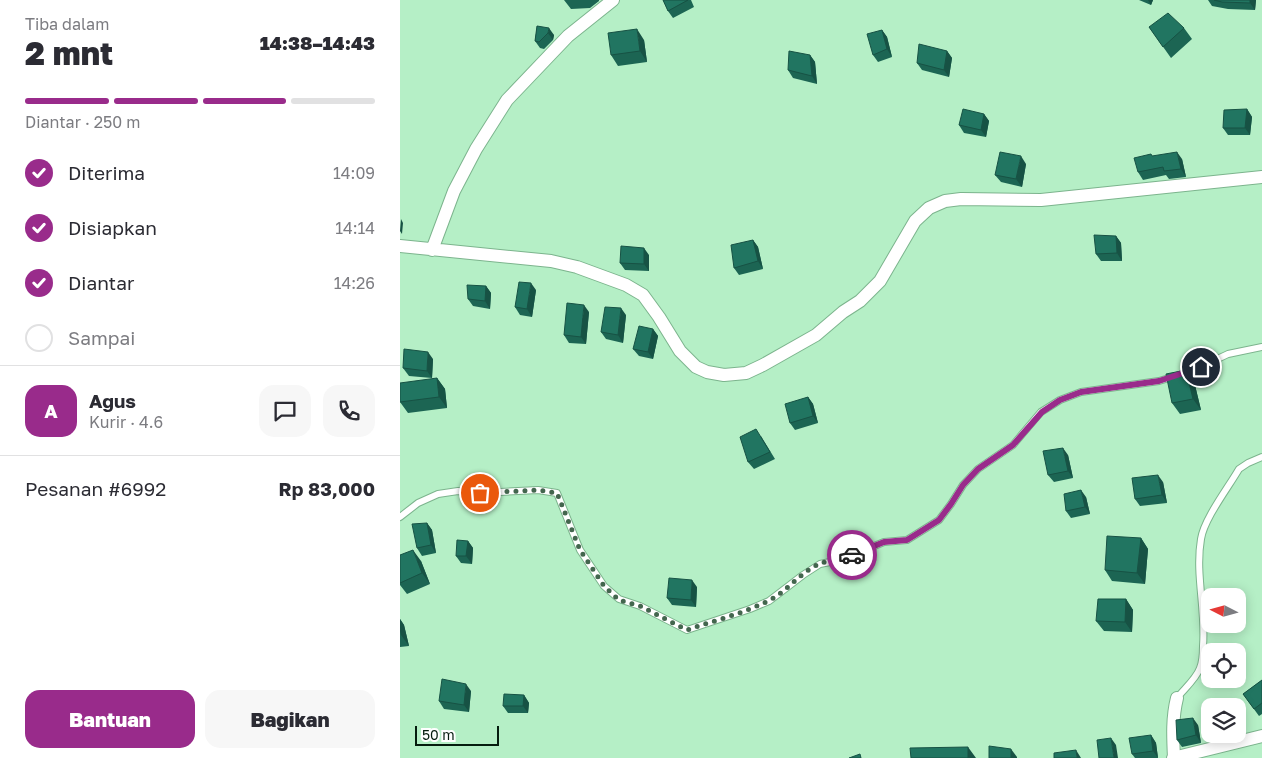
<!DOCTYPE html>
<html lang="id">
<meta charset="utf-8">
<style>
:root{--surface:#fff;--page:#f7f7f7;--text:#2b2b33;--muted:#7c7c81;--line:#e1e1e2;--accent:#992b8b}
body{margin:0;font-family:"Golos Text",sans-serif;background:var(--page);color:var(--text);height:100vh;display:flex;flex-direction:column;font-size:19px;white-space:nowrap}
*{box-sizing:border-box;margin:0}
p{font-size:16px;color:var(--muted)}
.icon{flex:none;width:28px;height:28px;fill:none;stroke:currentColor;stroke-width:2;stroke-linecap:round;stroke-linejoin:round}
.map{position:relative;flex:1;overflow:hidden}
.details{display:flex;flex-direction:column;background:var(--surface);width:400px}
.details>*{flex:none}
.needle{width:32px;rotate:276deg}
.fabs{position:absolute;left:801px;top:588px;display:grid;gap:10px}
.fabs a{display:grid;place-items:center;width:45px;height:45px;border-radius:10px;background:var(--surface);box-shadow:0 2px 12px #0003;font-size:25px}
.scale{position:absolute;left:15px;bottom:12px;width:84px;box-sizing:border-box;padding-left:5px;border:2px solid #051c0e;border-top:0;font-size:14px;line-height:18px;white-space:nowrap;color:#051c0e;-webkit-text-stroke:4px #fff;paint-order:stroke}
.pin{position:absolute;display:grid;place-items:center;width:42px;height:42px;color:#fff;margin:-21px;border:2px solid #fff;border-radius:50%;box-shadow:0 1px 5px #0007}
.courier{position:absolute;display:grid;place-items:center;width:50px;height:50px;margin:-25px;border:4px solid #992b8b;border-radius:50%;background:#fff;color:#222;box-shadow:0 1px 6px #0007}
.summary em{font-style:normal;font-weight:800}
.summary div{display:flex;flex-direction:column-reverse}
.summary{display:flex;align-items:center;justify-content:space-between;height:85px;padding:0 25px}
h1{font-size:32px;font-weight:800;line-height:38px}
.bar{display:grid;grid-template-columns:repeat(4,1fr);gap:8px 5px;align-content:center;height:60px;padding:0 25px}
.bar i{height:6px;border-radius:4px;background:var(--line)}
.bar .selected{background:var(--accent)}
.bar p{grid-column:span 4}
.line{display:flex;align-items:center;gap:12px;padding:0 25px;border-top:1px solid var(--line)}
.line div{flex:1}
.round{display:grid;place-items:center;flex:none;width:52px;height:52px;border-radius:15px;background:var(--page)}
ol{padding:0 25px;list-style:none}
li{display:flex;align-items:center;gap:15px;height:55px}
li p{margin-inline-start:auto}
li .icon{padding:5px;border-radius:50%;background:var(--accent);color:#fff;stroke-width:4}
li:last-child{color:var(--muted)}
li i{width:28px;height:28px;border:2px solid var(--line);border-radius:50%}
.action{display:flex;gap:10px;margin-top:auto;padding:10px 25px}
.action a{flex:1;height:58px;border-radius:15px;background:var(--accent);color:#fff;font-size:20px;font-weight:800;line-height:58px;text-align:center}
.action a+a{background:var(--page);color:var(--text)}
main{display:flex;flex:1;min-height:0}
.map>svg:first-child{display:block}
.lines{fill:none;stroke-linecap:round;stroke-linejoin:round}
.lane-casing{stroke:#7cb48d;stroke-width:8}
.street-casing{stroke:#7cb48d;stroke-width:14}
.lane{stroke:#fff;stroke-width:6}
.street{stroke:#fff;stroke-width:12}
.wall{fill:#1c6553}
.shaded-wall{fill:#175244}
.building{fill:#217561;stroke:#175244}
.done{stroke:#43664e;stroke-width:5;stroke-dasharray:0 9}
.route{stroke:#992b8b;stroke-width:6}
</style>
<main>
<section class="details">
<div class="summary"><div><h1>2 mnt</h1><p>Tiba dalam</p></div><em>14:38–14:43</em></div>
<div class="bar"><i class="selected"></i><i class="selected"></i><i class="selected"></i><i></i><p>Diantar · 250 m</p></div>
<ol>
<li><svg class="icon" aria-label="check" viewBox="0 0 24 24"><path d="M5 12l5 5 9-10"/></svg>Diterima<p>14:09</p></li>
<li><svg class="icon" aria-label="check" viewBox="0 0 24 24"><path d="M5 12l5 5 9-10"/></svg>Disiapkan<p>14:14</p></li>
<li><svg class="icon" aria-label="check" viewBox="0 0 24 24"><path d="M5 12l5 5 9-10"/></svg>Diantar<p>14:26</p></li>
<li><i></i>Sampai</li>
</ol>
<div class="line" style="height:90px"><b class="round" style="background:var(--accent);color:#fff">A</b><div><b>Agus</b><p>Kurir · 4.6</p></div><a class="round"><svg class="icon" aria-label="chat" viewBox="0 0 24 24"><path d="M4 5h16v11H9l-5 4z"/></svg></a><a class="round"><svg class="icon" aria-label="phone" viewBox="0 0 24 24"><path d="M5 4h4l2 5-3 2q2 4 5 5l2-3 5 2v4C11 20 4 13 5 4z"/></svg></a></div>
<div class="line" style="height:65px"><div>Pesanan #6992</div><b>Rp 83,000</b></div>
<div class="action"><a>Bantuan</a><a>Bagikan</a></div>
</section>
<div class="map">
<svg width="862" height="758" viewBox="0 0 862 758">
<rect width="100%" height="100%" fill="#b5efc6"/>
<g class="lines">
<defs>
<path id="lane" d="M0 517 18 503 38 494 58 491 80 493 138 490 157 493 180 550 204 586 219 599 240 606 287 630 350 609 369 601 403 575 420 564 440 560 484 542 507 540 539 520 551 504 563 485 578 469 613 445 641 412 660 400 681 392 759 381 792 371 828 354 862 347
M777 698C784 689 796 679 800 668 803 661 803 653 803 646 806 610 795 574 801 539 804 519 828 488 839 469L848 463 862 457"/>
<path id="street" d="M0 246 151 261 177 267 226 285 243 295 259 317 280 351 296 367 307 372 324 375 346 373 363 365 416 335 443 312 460 301 480 281 515 221 529 208 545 201 561 199 641 200 862 177
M32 250 54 191 76 149 107 100 168 36 213 0
M773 758 862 736
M774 758C773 737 772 718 777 698"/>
</defs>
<use href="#lane" class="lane-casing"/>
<use href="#street" class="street-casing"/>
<use href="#lane" class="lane"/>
<use href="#street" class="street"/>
</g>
<path class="wall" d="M164 0H199V1L190 8 171 9Z
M263 0H291L294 7 273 18 268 11Z
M739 0H753L751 5Z
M808 0H856L855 10 828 9 812 6Z
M137 26 154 35 153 40 144 49 140 48 135 41Z
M749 27 784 28 792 39 771 58Z
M482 30 487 37 492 57 478 62 473 55Z
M244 40 247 62 218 66 211 55Z
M547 51 552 58 549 77 522 70 517 63Z
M410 55 415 62 417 84 393 78 388 70Z
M847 109 852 117 850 135H828L823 128Z
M584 114 589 121 586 137 564 133 559 125Z
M753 156 782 159 786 177 769 179 766 175 743 180 738 172Z
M626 164 622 187 601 182 595 175Z
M716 236 721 243 722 261H701L696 254Z
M353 240 358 247 363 269 339 275 334 268Z
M249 255V271L225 270 220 263Z
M86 286 91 293 90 309 73 306 68 299Z
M136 290 132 317 120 315 115 307Z
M189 312 186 344 169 343 164 335Z
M226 315 223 343 206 339 201 332Z
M253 329 258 336 253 359 239 356 233 349Z
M33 359 32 378 9 376 3 368Z
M786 370 794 381 801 410 780 414 772 403Z
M37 378 45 389 47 408 8 413 0 402Z
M408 397 413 404 418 423 395 430 390 423Z
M361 436 375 459 354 469 348 462Z
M668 455 673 478 654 482 648 475Z
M763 482 767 503 740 506 735 499Z
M686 497 690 514 671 518 666 511Z
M27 523 32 530 36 553 22 556 17 548Z
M741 538 748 549 745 584 712 581 705 570Z
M68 541 73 548 72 564 61 563 56 556Z
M0 555 21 561 30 584 7 594 0 585Z
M297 587 296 607 272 605 267 598Z
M726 599 733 610 732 632 704 631 696 621Z
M0 619 4 625 9 646 0 647Z
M862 680V714L859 716 843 694Z
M71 691 69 712 44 709 39 701Z
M124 695 129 703 128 713H108L103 706Z
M798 725 801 743 782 747 777 740Z
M751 735 756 743 758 758H735L732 754Z"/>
<path class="shaded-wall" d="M748 0H753L751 5Z
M850 0H856L855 10 850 3Z
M149 28 154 35 153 40 148 33Z
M237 29 244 40 247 62 240 51Z
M482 30 487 37 492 57 487 49Z
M547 51 552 58 549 77 544 70Z
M410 55 415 62 417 84 412 76Z
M847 109 852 117 850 135 845 128Z
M584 114 589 121 586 137 581 130Z
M777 152 782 159 786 177 781 169Z
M621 156 626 164 622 187 616 179Z
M1 219 3 223 2 234 0 231Z
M716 236 721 243 722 261 717 253Z
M353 240 358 247 363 269 358 261Z
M244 248 249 255V271L244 264Z
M131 283 136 290 132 317 127 309Z
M86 286 91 293 90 309 85 301Z
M184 305 189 312 186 344 181 337Z
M221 308 226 315 223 343 218 335Z
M253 329 258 336 253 359 248 352Z
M28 352 33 359 32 378 27 371Z
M786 370 794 381 801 410 793 399Z
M37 378 45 389 47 408 39 397Z
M408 397 413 404 418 423 413 416Z
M663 448 668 455 673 478 668 471Z
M758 475 763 482 767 503 762 495Z
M681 490 686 497 690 514 685 507Z
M27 523 32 530 36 553 31 545Z
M741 538 748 549 745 584 737 573Z
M68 541 73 548 72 564 66 556Z
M13 550 21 561 30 584 22 573Z
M292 580 297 587 296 607 291 600Z
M726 599 733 610 732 632 725 622Z
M0 619 4 625 9 646 1 635 0 631Z
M66 684 71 691 69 712 64 705Z
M124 695 129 703 128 713 123 706Z
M793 718 798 725 801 743 796 735Z
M751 735 756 743 758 758 753 751Z
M711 738 716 745 718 758H714Z
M568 747 576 758H568Z
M611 749 617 757V758H611Z
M676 750 681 758H677Z"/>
<path class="building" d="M263 0H288L268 11Z
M814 0H850V3L822 2Z
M768 13 784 28 763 47 749 27Z
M137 26 149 28 148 33 139 42 135 41Z
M237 29 240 51 211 55 208 33Z
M482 30 487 49 473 55 467 34Z
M519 44 547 51 544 70 517 63Z
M389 51 410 55 412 76 388 70Z
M563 109 584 114 581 130 559 125Z
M847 109 845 128H823L824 110Z
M600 152 621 156 616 179 595 175Z
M777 152 781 169 764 171 763 167 738 172 734 158 751 154 752 156Z
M694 235 716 236 717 253 696 254Z
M353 240 358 261 334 268 331 245Z
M221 246 244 248V264L220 263Z
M119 282 131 283 127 309 115 307Z
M67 285 86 286 85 301 68 299Z
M167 303 184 305 181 337 164 335Z
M205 307 221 308 218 335 201 332Z
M239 326 253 329 248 352 233 349Z
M4 349 28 352 27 371 3 368Z
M786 370 793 399 772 403 766 374Z
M37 378 39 397 0 402V383Z
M408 397 413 416 390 423 385 404Z
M356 429 370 452 348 462 340 437Z
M663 448 668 471 648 475 643 451Z
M758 475 762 495 735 499 732 478Z
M681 490 685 507 666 511 664 494Z
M27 523 31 545 17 548 12 524Z
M707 536 741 538 737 573 705 570Z
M57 540 68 541 66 556H56Z
M13 550 22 573 0 583V555Z
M269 578 292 580 291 600 267 598Z
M698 599H726L725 622 696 621Z
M42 679 66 684 64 705 39 701Z
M862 680V703L854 709 843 694Z
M104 694 124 695 123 706H103Z
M793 718 796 735 777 740 776 720Z
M751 735 753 751 732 754 729 738Z
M711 738 714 758H699L697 740Z
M589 746 611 749V758H589Z
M568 747V758H511L510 748Z
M676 750 677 758H654V753Z
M460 754 461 758H449Z"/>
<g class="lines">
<path class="done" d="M80 493 138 490 157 493 180 550 204 586 219 600 240 606 287 630C313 621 341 614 366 602 386 593 399 573 419 564 429 560 441 559 452 555"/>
<path class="route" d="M452 555 484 542 507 540 539 520 551 504 563 485 578 469 613 445 642 412 660 400 681 392 759 381 801 367"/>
</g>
</svg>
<div class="fabs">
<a><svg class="needle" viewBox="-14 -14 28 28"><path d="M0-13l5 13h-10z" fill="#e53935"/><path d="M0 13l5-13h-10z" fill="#7c7c81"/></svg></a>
<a><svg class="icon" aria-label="locate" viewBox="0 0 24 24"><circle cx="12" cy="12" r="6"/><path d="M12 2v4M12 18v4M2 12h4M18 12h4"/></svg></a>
<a><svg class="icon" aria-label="layers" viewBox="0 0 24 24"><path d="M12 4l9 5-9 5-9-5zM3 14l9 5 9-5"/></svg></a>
</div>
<div class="scale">50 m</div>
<div class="pin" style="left:80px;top:493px;background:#ea580c"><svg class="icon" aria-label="bag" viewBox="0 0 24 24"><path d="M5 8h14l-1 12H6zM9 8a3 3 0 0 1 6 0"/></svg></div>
<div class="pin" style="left:801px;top:367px;background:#1f2937"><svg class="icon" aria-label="home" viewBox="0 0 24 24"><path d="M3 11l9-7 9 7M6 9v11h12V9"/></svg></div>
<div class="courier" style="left:452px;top:555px"><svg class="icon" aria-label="car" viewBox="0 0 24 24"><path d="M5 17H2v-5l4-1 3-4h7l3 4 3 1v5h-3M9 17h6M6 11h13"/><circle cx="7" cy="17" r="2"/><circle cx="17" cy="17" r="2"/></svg></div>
</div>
</main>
